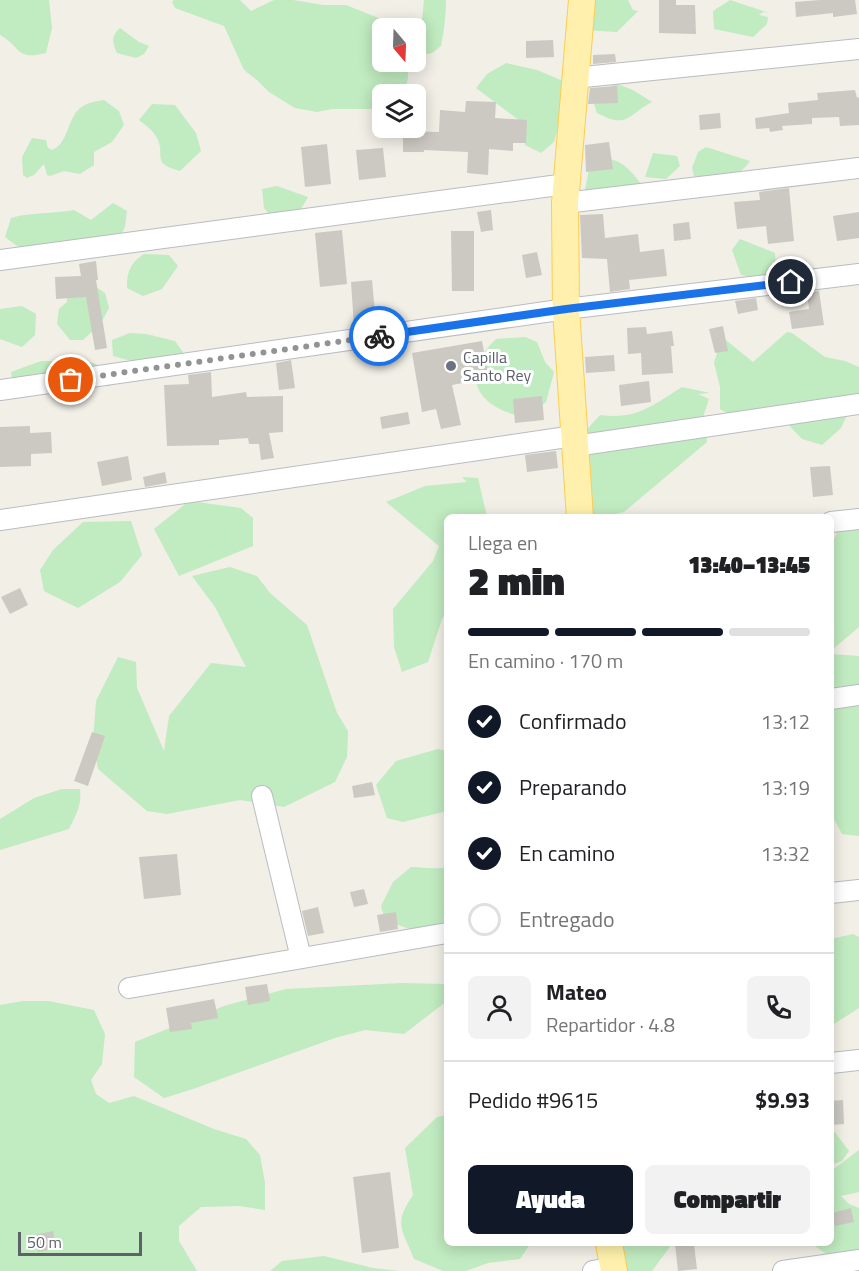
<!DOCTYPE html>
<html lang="es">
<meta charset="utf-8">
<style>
:root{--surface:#fff;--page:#f2f2f2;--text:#202124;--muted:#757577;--line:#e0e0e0;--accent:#111827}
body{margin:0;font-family:"Titillium Web",sans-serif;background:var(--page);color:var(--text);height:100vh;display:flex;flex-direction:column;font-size:22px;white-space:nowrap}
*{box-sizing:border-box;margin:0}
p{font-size:20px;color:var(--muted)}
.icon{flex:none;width:33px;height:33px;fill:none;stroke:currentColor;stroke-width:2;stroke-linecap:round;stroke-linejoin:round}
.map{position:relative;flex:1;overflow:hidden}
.drawer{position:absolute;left:444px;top:514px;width:390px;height:732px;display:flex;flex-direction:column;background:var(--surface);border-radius:9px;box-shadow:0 3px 15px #0003}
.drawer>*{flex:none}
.needle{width:39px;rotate:161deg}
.controls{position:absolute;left:372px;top:18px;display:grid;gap:12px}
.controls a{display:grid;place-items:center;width:54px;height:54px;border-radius:9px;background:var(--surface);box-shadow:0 3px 15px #0003;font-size:30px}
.scale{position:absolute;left:18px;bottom:15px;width:124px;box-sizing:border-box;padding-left:6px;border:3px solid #5d6268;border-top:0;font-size:16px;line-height:21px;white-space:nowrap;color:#5d6268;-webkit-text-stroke:4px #fff;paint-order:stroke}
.pin{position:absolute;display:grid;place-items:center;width:51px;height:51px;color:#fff;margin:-26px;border:3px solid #fff;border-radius:50%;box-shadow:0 2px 6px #0007}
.courier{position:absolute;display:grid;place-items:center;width:60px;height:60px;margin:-30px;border:4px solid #1a73e8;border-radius:50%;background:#fff;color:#222;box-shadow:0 2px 8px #0007}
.headline em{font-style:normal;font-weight:800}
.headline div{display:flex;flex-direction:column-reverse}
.headline{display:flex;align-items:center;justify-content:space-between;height:102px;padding:0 24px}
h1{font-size:39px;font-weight:800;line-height:45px}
.bar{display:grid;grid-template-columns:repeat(4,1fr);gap:9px 6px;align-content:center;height:72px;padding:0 24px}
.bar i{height:8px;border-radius:4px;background:var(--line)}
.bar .current{background:var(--accent)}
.bar p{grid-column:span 4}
.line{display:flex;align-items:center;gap:15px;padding:0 24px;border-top:2px solid var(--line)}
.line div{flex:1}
.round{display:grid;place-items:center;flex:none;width:63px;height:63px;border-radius:9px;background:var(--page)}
ol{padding:0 24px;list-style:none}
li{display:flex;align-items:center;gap:18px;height:66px}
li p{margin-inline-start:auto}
li .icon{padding:6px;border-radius:50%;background:var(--accent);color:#fff;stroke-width:4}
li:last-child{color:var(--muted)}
li i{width:33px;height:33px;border:3px solid var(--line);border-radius:50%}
.action{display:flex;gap:12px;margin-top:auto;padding:12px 24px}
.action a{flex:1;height:69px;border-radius:9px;background:var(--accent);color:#fff;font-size:24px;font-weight:800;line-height:69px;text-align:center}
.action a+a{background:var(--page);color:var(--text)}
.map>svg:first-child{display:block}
.green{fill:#c1ebc0}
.building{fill:#ccc9c3}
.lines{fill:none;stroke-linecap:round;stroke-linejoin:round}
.minor-casing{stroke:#b9bcc1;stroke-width:22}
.major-casing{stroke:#ffcc51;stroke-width:28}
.minor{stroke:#fff;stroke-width:20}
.major{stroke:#fff1ad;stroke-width:26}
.done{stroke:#919394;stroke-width:6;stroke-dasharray:0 10.8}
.route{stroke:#1a73e8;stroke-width:8}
.worship-dot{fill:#6b7280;stroke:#fff;stroke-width:2}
.labels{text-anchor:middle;stroke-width:6;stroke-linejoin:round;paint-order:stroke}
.worship-label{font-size:16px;fill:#5b616d;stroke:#fff;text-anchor:start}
</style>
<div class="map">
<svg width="859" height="1271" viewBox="0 0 859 1271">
<rect width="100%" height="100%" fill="#f1efe6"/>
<path class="green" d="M0 0H49L52 28 46 53C15 61 22 47 0 35Z
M174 0H240L251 11 274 0H293L323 5H346L391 23 394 28H382V62H406C410 73 408 84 403 94H382V108L377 109H332L317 112 295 108 269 92 257 80 244 70 224 26 175 8 172 2Z
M424 0H446C446 15 444 31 441 46L432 53 423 55 416 47 415 28 422 19Z
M587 0H628L633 10 638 11 617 32 582 30Z
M730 0 769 13 763 12 759 15 768 17 767 24 753 37 714 29 713 11Z
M120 28 139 42 149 46 144 54 136 58 117 53C112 42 111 36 120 28Z
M506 63 537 70 561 80V117L554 142 541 153 525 145 524 124 476 88 487 74Z
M617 84 633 90 652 102C626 116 628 129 597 113L594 104 609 87Z
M104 100 119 111 124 125 112 142 94 152V165L80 174 64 171 50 176 47 175 44 164 34 175 27 178 23 175 22 157 32 138 46 140 48 148 52 150C71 142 66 114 85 105 91 102 98 101 104 100Z
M152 104 175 105 196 133 201 151 180 171C150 163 166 155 157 138 153 130 145 125 139 120Z
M706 147 750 161C737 181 716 178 694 176L692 168 698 152Z
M653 153 677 156 680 166 666 179 645 177Z
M605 159C622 159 631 171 641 184L604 201 585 190 589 169Z
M277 186 308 197 296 217 269 214 264 208 262 189Z
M113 203 127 211 125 227 114 248 29 249 17 246 5 237 11 218C31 212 53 214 74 210L91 220Z
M740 239 775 253 776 275 767 280 741 275 732 250Z
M144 254 169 255 178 266 162 289 143 296 127 288C127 272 130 263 144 254Z
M96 287 105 293 109 308 101 323 83 340H70L57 324 59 309 67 302V294Z
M22 306 36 314 35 335 22 347 0 339V309Z
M787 332 792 333 825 357 845 361 859 367V409L847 415 841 428 822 445 802 439 786 422 743 423 720 409V387L714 363 722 337 753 362Z
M130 333 146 334 175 341 183 352 182 366 135 362 113 356 112 340Z
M525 337 537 342 545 362 554 372 546 402 526 417C478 409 457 376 496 339Z
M41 361H68L93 363 116 373 110 386 21 387 12 378 11 372Z
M682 387 710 393 698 394 709 399 704 414 707 442 624 512 604 517H579L572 482 562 457 600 415C637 420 653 405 682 387Z
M462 477 478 478 487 517 447 518V611L442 619 428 662 402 672 394 647 393 609 433 561 439 546 386 502 425 486 467 482Z
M189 501 241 508 253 518V546L179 576 154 529Z
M859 517V627L831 651V545L840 527Z
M131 521 142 555 120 582 78 608 44 591 40 570 53 550 83 522Z
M230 567 257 576 270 593 307 625 337 713 348 731 347 757 335 782 284 807 240 800 167 814 147 811 98 769 93 741 96 701 118 657 136 662 137 688 164 751 169 716 211 663 246 667 215 607 192 576Z
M831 654 859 656V836L842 834 831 814Z
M438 749 447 751V811L403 822 387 818 376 785 396 761Z
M62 789H80C82 805 76 815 69 829L0 850V819L34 798Z
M411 867C423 867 435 870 447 867V929L412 930 385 920 381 906 393 882Z
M853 934 859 937V1008L831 1026V939Z
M402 983 447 984V1001L404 1034 365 1030 335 1038 193 1089 164 1098 134 1077 135 1042 224 1006 286 989Z
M23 1001H48L94 1010 105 1034 102 1064 91 1080 96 1094 109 1103 134 1096 214 1129 246 1139 260 1155 265 1183V1210L239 1206 201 1207 179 1226V1241L197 1271H0V1005Z
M447 1115V1244H530L520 1259 488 1263 466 1271H443L414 1259C402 1229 393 1224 413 1195L405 1148 437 1117Z
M831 1127 849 1151 842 1161 831 1165Z
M859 1150V1192L841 1196 849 1204 859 1208V1249L845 1262 832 1258 812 1244H831V1171Z
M612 1244H670L669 1248 652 1271H601L596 1263Z
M324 1256 373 1268 399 1271H270L282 1261Z"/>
<path class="building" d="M659 0H676V5H695L696 34 659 33Z
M820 0H855L857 14 833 17V13L796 17 795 2Z
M553 40 554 57 526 58V41Z
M615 54 616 62 593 64V55Z
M617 86 618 103 588 104 590 88Z
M855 90 857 98 859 97V125L840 126 839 117 812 118V124L782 126 783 130 770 132 769 128 756 129 755 118 789 113 788 103 818 100 817 93Z
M466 101 496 102 495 118 527 120 526 143H513V151L489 149 488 175 467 173 468 152 424 150V152H403V131L439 132 440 110 465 112Z
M720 113 721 128 700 130 699 115Z
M609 142 613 169 586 172 585 145Z
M327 144 331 184 305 187 301 147Z
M383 148 386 177 359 180 356 150Z
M789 188 794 241 768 244 766 226 737 229 734 202 760 200 759 192Z
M491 210 493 230 481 232 477 212Z
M859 212V238L837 241 833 216Z
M603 214 605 238 638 234 640 252 664 249 667 276 629 280 630 289 610 292 607 259 582 258 580 215Z
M689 222 691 239 674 241 673 224Z
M342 230 347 284 320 287 315 233Z
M451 231H474V291H452Z
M537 252 542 275 526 278 522 255Z
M96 261 98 280H96L107 348 95 350 86 297 56 299 55 277 81 276 79 264Z
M372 280 376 324 354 327 351 282Z
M819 291 824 325 792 329 789 312 809 309 807 292Z
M756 298 758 310 738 314 735 301Z
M723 326 728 351 715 353 709 329Z
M646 327 647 334 672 331 674 346H671L673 373 642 375 641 353 628 354 627 328Z
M482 341 489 378 452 385 461 425 441 429 436 409 422 412 412 353Z
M614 355 615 371 586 373 585 357Z
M291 360 295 388 279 390 276 363Z
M211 372 212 397 246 392 247 397 283 396V432L269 433 274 458 261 460 259 444H249L248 438 219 440V445L167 446 164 385 189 384 188 375Z
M649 381 651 402 621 406 619 385Z
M542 396 544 420 515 423 513 399Z
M408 412 410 424 382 429 380 417Z
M30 426V433L51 432 52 453 31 454V466L0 467V427Z
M556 451 558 468 527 472 525 455Z
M128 456 132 480 102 486 97 462Z
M830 466 833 495 813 497 810 467Z
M165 472 167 483 145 487 143 477Z
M20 588 28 605 10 614 1 597Z
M92 732 105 736 88 786 74 781Z
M372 782 375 795 354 798 352 786Z
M177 854 181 895 144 899 139 857Z
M364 889 368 904 354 907 350 892Z
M318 907 324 933 308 936 302 911Z
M396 912 398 929 380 932 377 915Z
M267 984 270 1001 248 1005 245 987Z
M214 999 218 1018 191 1023 192 1029 170 1032 166 1008Z
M843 1100 844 1124 831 1125V1101Z
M390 1172 399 1248 362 1253 353 1177Z
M851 1208 854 1222 835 1226 832 1213Z
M53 1231 56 1249 38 1252 34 1235Z
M675 1244H694L697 1269 678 1271Z"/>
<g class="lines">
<defs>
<path id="minor" d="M574 78 859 49
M565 203 859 168
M0 260 566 184
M0 390 566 309 859 274
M575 446 859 404
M0 520 574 436
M831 522 859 519
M831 699 859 695
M262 796 301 958
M831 893 859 890
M129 988 447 933
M831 1063 859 1060
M593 1271 613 1268
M783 1271 859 1260"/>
<path id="major" d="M580 518 566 309 565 203 582 0
M609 1244 614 1271"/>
</defs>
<use href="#minor" class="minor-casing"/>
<use href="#major" class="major-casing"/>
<use href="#minor" class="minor"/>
<use href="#major" class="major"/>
</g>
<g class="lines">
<path class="done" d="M71 380 379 336"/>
<path class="route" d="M379 336 566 309 791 282"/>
</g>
<circle class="worship-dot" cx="451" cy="366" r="6"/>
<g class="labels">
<g class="worship-label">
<text x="463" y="363">Capilla<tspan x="463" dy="18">Santo Rey</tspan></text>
</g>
</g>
</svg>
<div class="controls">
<a><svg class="needle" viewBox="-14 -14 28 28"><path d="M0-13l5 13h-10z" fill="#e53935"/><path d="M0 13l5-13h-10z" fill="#757577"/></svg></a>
<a><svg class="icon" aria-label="layers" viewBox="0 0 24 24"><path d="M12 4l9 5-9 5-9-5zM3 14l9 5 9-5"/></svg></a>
</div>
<div class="scale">50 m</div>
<div class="pin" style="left:71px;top:380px;background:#ea580c"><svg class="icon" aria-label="bag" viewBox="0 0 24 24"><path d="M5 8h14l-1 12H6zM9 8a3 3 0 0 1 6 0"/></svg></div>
<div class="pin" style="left:791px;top:282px;background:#1f2937"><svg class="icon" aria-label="home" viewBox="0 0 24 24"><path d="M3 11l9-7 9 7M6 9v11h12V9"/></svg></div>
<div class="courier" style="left:379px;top:336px"><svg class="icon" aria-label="bike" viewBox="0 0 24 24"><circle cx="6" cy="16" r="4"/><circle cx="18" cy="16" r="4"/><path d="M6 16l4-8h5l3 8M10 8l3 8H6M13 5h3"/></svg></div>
<section class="drawer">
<div class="headline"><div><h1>2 min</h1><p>Llega en</p></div><em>13:40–13:45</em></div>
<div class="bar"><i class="current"></i><i class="current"></i><i class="current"></i><i></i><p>En camino · 170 m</p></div>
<ol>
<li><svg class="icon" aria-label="check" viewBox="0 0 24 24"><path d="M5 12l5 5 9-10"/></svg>Confirmado<p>13:12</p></li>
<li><svg class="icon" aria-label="check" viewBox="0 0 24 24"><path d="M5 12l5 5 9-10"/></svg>Preparando<p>13:19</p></li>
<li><svg class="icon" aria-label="check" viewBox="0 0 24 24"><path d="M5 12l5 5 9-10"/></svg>En camino<p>13:32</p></li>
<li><i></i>Entregado</li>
</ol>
<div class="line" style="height:108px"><a class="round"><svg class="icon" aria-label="person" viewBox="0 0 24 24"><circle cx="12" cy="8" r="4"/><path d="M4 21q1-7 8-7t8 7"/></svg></a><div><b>Mateo</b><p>Repartidor · 4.8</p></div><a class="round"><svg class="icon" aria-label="phone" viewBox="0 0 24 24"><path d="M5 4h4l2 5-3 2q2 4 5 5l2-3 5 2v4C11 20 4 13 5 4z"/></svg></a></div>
<div class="line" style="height:78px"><div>Pedido #9615</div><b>$9.93</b></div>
<div class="action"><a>Ayuda</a><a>Compartir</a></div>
</section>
</div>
